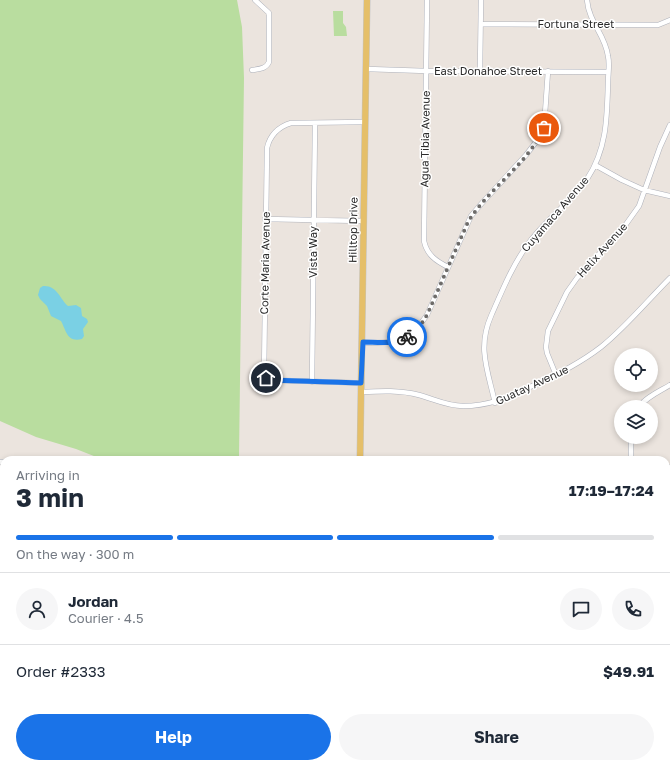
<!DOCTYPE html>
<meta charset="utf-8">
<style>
:root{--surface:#fff;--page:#f6f6f7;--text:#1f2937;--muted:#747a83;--line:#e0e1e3;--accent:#1a73e8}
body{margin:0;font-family:"Golos Text",sans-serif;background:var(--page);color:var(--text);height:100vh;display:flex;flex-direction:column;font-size:15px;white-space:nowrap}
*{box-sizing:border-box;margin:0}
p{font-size:13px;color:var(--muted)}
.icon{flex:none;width:22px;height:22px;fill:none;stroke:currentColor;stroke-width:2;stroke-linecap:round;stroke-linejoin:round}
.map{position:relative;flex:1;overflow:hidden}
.drawer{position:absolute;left:0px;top:456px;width:670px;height:312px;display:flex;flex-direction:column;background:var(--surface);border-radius:12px 12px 0 0;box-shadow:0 2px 6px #0003}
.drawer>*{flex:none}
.controls{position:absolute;left:614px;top:348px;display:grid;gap:8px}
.controls a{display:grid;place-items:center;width:44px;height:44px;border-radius:50%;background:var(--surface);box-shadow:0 2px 6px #0003;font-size:20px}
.pin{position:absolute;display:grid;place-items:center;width:34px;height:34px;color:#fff;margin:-17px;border:2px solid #fff;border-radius:50%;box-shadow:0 1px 4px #0007}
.courier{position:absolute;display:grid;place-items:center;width:40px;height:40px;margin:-20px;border:3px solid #1a73e8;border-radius:50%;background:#fff;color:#222;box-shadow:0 1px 5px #0007}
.overview em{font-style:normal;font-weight:700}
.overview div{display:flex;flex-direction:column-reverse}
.overview{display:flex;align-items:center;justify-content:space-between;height:68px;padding:0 16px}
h1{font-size:26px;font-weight:700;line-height:30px}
.bar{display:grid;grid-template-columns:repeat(4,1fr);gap:6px 4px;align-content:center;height:48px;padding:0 16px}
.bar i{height:5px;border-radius:3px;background:var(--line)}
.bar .on{background:var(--accent)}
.bar p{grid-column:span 4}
.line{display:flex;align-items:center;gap:10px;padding:0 16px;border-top:1px solid var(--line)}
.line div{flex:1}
.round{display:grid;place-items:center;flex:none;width:42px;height:42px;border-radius:21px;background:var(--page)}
.primary-button{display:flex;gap:8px;margin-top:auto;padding:8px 16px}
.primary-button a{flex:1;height:46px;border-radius:24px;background:var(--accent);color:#fff;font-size:16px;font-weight:700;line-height:46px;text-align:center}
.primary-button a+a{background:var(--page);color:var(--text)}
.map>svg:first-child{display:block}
.green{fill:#b9dd9f}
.water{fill:#7ad0e4}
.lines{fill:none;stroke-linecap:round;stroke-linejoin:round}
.minor-casing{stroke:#aeb1ba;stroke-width:5.5}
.major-casing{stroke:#c4c4c4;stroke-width:7}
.minor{stroke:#fff;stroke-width:4.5}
.major{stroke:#e5bf69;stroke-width:6}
.done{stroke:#6e6c6a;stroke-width:4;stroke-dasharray:0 7.2}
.route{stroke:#1a73e8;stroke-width:5}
.labels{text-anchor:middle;stroke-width:3;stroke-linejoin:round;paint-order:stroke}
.street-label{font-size:11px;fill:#2b2b2b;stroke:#fff}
</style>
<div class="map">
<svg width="670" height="768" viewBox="0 0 670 768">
<rect width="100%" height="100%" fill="#ebe4de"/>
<path class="green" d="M0 0H237L242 27 244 78 239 456 227 460H104L76 449 36 437 0 421Z
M333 11H343V23L346 27 347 36H334Z"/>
<path class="water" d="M43 286C57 285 60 299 68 306L76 305 81 308 82 316 87 319 88 322 83 329 84 336 82 339C67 343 66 330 61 321L51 316 47 306 40 299 38 295 40 288Z"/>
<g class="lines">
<defs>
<path id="minor" d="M427 0 424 241C427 255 436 261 448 267
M481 24 658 25 670 20
M367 69 427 71 608 72
M252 70C259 69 266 69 269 62V13L255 0
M480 70 481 0
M595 165 622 180 644 190 670 196
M265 219 363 221
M363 343C396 342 407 345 427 315L471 216 482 203 526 155 539 138 544 128 548 71
M556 375 547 353 546 347 548 331 567 292 577 278 624 227 639 206 660 147 670 125
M312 382 315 123
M361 383 269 380 264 377 267 148C270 135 278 127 291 123L365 122
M361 392C381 391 400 390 419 395 434 399 447 406 463 406 488 406 508 398 530 387 555 376 579 364 601 347 625 328 648 300 670 278
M495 403C488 371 477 348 491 316 502 291 512 266 528 244 545 220 570 203 587 179 607 149 607 117 608 83 608 74 610 64 608 56 605 34 589 23 587 0
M639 407C646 397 660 391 670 385
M631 437V460
M0 462H4
M666 467H670
M0 583H4
M666 599H670
M666 655H670
M0 707H4
M666 711H670
M663 764H670
M19 766 112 767
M235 767 309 768
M589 768V764
M639 768V764"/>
<path id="major" d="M360 460 367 0
M355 764V768"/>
</defs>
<use href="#minor" class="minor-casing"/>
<use href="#major" class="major-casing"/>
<use href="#minor" class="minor"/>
<use href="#major" class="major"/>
</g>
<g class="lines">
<path class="done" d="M407 337 418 329 427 315 468 222C489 188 527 165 544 128"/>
<path class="route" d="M266 378 269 380 361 383 363 342C377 342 395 345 407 337"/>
</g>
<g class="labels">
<g class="street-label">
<text x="576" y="28">Fortuna Street</text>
<text x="488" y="75">East Donahoe Street</text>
<text transform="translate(425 139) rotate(-89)" y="4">Agua Tibia Avenue</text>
<text transform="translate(555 214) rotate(-49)" y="4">Cuyamaca Avenue</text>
<text transform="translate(353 230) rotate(-89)" y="4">Hilltop Drive</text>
<text transform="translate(602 250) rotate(-48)" y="4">Helix Avenue</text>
<text transform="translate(313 252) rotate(-90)" y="4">Vista Way</text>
<text transform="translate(265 263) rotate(-89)" y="4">Corte Maria Avenue</text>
<text transform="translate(532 385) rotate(-25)" y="4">Guatay Avenue</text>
</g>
</g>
</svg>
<div class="controls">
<a><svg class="icon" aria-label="locate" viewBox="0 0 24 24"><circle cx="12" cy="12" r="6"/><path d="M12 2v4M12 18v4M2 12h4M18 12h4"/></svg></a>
<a><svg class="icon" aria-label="layers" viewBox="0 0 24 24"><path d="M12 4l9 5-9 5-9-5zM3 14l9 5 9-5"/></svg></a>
</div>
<div class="pin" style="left:544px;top:128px;background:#ea580c"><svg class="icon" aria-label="bag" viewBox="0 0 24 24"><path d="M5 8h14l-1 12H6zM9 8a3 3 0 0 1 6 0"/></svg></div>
<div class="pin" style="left:266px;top:378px;background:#1f2937"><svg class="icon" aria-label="home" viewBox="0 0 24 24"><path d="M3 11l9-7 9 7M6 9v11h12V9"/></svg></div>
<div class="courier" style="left:407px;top:337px"><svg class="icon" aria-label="bike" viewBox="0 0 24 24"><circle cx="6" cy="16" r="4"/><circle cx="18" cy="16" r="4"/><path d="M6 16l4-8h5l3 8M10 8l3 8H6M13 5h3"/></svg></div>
<section class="drawer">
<div class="overview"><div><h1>3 min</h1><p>Arriving in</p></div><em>17:19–17:24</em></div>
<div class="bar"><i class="on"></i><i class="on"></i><i class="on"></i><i></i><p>On the way · 300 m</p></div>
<div class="line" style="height:72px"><a class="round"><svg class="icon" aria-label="person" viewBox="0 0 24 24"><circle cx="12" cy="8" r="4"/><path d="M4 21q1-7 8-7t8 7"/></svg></a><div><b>Jordan</b><p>Courier · 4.5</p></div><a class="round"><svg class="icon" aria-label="chat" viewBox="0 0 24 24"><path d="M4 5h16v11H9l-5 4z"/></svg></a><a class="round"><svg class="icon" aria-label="phone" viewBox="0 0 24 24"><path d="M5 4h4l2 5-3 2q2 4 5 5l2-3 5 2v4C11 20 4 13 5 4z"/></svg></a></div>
<div class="line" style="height:52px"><div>Order #2333</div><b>$49.91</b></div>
<div class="primary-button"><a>Help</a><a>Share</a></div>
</section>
</div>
